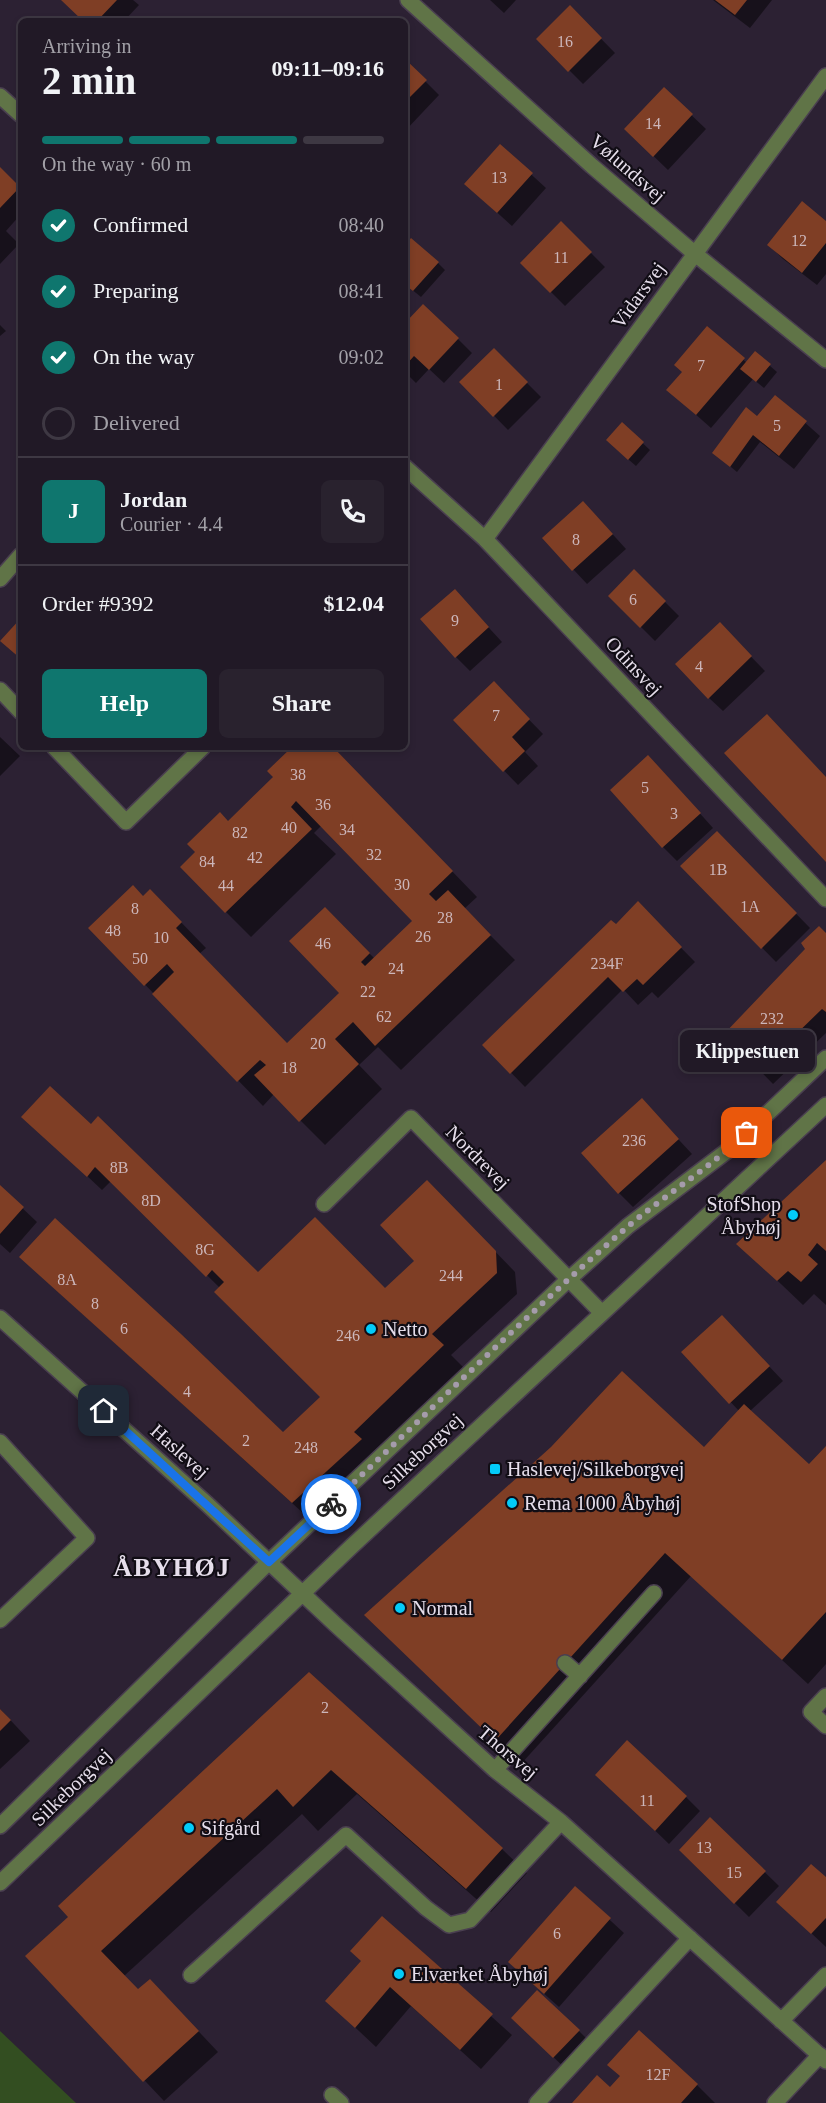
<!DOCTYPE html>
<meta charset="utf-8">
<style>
:root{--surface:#211926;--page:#29222e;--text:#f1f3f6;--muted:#a2a0a7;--line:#3e3843;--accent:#0f766e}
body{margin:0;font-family:Georgia,serif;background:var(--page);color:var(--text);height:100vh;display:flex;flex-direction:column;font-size:22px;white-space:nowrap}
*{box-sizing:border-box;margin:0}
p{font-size:20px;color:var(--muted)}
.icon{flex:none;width:33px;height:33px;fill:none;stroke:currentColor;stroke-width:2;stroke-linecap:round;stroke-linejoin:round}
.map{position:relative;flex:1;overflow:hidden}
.sheet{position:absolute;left:18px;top:18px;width:390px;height:732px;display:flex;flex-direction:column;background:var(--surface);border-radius:9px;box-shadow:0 3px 9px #0003,0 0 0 2px var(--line)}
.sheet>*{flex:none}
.pin{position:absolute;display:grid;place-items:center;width:51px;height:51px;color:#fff;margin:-26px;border-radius:12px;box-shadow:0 3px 9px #0006}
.courier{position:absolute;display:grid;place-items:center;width:60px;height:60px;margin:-30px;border:4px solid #1a73e8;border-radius:50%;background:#fff;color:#222;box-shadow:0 2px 8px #0007}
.bubble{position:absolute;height:42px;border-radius:9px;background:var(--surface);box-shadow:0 3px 9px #0003,0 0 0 2px var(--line);font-size:20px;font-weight:700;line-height:42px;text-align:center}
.summary em{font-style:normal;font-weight:700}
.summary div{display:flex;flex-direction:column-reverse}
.summary{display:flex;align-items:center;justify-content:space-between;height:102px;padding:0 24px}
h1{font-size:39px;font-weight:700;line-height:45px}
.bar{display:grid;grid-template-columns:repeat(4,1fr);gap:9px 6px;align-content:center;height:72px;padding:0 24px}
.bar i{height:8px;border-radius:4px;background:var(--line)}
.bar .current{background:var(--accent)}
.bar p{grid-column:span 4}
.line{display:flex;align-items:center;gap:15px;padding:0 24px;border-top:2px solid var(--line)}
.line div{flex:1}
.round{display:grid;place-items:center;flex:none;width:63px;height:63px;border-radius:9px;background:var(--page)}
ol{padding:0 24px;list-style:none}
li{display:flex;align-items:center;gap:18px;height:66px}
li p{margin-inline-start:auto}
li .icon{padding:6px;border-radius:50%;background:var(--accent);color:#fff;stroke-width:4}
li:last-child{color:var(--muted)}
li i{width:33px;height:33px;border:3px solid var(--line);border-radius:50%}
.primary-button{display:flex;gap:12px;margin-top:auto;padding:12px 24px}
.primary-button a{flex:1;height:69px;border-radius:9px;background:var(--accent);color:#fff;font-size:24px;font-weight:700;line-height:69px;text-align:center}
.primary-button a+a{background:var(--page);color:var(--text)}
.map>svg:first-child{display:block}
.green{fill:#334e21}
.shadow{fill:#0007}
.building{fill:#7f3e25}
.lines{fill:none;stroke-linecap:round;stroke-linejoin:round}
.minor-casing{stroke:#4a3f50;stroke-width:18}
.minor{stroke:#607447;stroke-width:15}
.done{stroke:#a59cab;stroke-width:6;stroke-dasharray:0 10.8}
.route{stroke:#1a73e8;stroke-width:8}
.poi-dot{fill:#03cbf9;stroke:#110d15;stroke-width:2}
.labels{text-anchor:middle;stroke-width:4.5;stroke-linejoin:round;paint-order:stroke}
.number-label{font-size:16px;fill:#ccb6ba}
.street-label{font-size:20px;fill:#e6deeb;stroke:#110d15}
.poi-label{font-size:20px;fill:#e6deeb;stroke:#110d15;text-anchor:start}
.district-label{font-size:26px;font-weight:bold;letter-spacing:1.5px;fill:#e6deeb;stroke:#110d15}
</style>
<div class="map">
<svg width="826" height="2103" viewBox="0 0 826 2103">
<rect width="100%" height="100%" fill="#2c2133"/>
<path class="green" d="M0 2031 76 2103H0Z"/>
<path class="shadow" d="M63 0H133L139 5 124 21H85Z
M490 0H516L504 13Z
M713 0H772L750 28Z
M570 7 615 53 583 84 538 39Z
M405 61 439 95 405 131Z
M664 89 706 129 668 170 640 143Z
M500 146 546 188 512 226 480 197Z
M0 168 21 190V214L6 231 19 244 0 264Z
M561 223 605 267 565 306 522 263Z
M826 223V274L817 285 783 259 769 245Z
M405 247 438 263 445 270 421 297 405 284Z
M0 325 6 331 0 336Z
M405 325 458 339 472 353 444 383 429 369 416 383 405 372Z
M707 328 747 363 755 353 777 372 764 388 753 379 711 428 668 390 684 372Z
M494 350 541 397 508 430 461 382Z
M776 397 820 436 794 469 760 442 737 472 714 453 758 419Z
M622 424 650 450 636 466 614 447Z
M597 517 626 549 587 584 544 538Z
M634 571 679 616 655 641 610 596Z
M455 591 502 642 470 671 456 657Z
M733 638 765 671 723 711 709 698Z
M507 697 543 734 525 752 538 766 518 785 455 720Z
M0 737 20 756 0 776Z
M294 747H332L477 897 464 909 515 960 401 1070 378 1047 359 1065 382 1089 325 1145 274 1094 263 1106 90 928 144 898 175 916 206 948 199 954 287 1045 341 993 325 909 375 959 414 921 322 825 314 833 336 854 251 937 226 912 228 823 275 777Z
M662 771 713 828 677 861 663 847Z
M731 847 810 928 776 962 682 866Z
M638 904 695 962 658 998 652 992 638 1005 623 989 525 1087 484 1045Z
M826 935V1033L773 1084 725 1035Z
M642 1100 692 1154 633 1207 619 1193Z
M24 1117 259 1274 385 1290 416 1261 447 1202 515 1272 517 1294 451 1355 467 1371 313 1522 42 1277 283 1434 321 1397 220 1288 111 1181 102 1190Z
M826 1162V1305L814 1294 803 1305 739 1244Z
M0 1187 37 1222 10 1253 0 1244Z
M736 1331 783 1381 750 1411 809 1466 826 1448V1664L808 1684 691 1576 521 1764 391 1640 704 1449 739 1411 684 1352Z
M309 1674 502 1849 527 1873 491 1912 357 1794 318 1831 302 1814 124 1976 138 1991 170 2001 218 2052 164 2101 27 1956 68 1919Z
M0 1709 30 1741 0 1769Z
M611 1788 686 1797 700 1811 669 1844Z
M710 1819 779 1886 749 1917 681 1850Z
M826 1879V1947L792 1915Z
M575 1888 624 1933 559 2007 523 1975Z
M382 1918 512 2035 481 2069 411 2006 376 2047 327 2001 362 1961Z
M579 2031 593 2045 568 2071 527 2032Z
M639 2032 697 2085 715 2103H574L610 2089 621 2077Z"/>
<path class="building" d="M61 0H117L97 21H83Z
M715 0H747L735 15Z
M570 5 602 38 568 72 536 39Z
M405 59 427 80 405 102Z
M664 87 693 114 653 157 624 129Z
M500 144 533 173 497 213 464 184Z
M0 167 20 187 0 208Z
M802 201 826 221V243L802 273 767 245Z
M561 221 592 252 550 293 520 263Z
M411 238 439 262 413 291 405 285V245Z
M423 304 459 338 429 370 414 356 405 366V323Z
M707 326 745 358 696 415 666 390 682 372 674 365Z
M494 348 528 382 493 417 459 382Z
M755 351 771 364 756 382 740 369Z
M775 395 807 421 779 456 753 435 730 467 712 453 746 407 757 416Z
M622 422 644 442 628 460 606 440Z
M583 501 613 534 572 571 542 538Z
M634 569 666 601 640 628 608 596Z
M455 589 489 627 455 658 420 619Z
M21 618V659L0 641Z
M720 622 752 656 708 699 675 664Z
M494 681 530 719 512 737 525 751 503 772 453 720Z
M767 714 826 777V862L724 753Z
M292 747H333L453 871 429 894 436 901 448 890 491 935 375 1046 353 1022 335 1039 359 1064 299 1122 254 1075 266 1065 260 1060 237 1082 152 994 174 972 167 964 144 986 88 928 133 885 143 896 150 889 182 922 176 928 287 1043 339 993 289 941 325 907 370 953 361 962 365 966 412 921 296 801 291 807 312 829 225 913 180 867 195 852 187 844 220 812 228 821 273 777 267 771Z
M648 755 701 813 662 848 610 790Z
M717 831 797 913 761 949 680 866Z
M638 901 682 947 643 985 637 979 623 992 608 977 510 1074 482 1045 611 920 616 924Z
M819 926 826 933V1012L822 1009 758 1071 723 1035 805 949 801 943Z
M50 1086 91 1124 98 1116 258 1272 315 1217 385 1288 414 1261 380 1225 427 1180 496 1251 497 1273 432 1334 444 1345 354 1432 362 1439 292 1503 19 1257 55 1218 181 1334 283 1432 320 1397 214 1292 224 1282 212 1270 206 1277 95 1167 87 1177 21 1117Z
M642 1098 679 1139 618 1194 581 1153Z
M826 1160V1251L817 1243 808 1255 818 1264 801 1282 788 1271 777 1281 736 1244Z
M0 1185 24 1207 0 1234Z
M722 1315 770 1366 729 1404 681 1352Z
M622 1371 704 1447 744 1404 809 1464 826 1446V1612L782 1660 665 1553 495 1741 364 1615 551 1447Z
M309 1672 503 1848 466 1889 331 1770 293 1807 277 1789 101 1951 138 1989 150 1979 199 2031 143 2082 25 1956 68 1917 58 1906Z
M0 1709 11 1720 0 1731Z
M627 1740 687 1796 655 1831 595 1775Z
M710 1817 766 1871 734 1904 679 1850Z
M811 1864 826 1877V1918L811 1934 776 1902Z
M575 1886 611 1918 544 1994 508 1962Z
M382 1916 493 2014 460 2050 390 1987 355 2028 325 2001 361 1961 350 1951Z
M537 1990 580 2030 553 2058 511 2018Z
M639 2030 698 2084 681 2103H572L597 2075 610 2087 620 2076 607 2065Z"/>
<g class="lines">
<defs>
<path id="minor" d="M408 0 592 166 694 253 826 360
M0 96 21 115
M405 467 485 539 826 899
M485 539 826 76
M0 579 21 555
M0 690 21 712
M54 747 126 822 203 747
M324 1204 411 1118 601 1312
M0 1318 207 1504 336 1625 495 1770 561 1822 826 2061
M0 1442 87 1538 0 1620
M565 1663 580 1676
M826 1696 811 1712 826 1726
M495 1770 654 1593
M0 1826 269 1562 569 1279 628 1226 731 1148 826 1058
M0 1883 352 1546 826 1105
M191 1975 346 1835 426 1908 449 1925 470 1920 561 1822
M781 2021 826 1975
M332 2095 341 2103
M537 2103 690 1938
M775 2103 820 2055"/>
</defs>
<use href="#minor" class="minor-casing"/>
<use href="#minor" class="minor"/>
</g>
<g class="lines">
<path class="done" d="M331 1504C429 1412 524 1317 626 1228 665 1195 709 1168 747 1133"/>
<path class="route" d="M104 1411 269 1562 331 1504"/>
</g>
<g class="poi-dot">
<circle cx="793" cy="1215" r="6"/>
<circle cx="371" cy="1329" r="6"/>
<rect x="489" y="1463" width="12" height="12" rx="3"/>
<circle cx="512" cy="1503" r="6"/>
<circle cx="400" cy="1608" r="6"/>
<circle cx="189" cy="1828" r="6"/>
<circle cx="399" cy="1974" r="6"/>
</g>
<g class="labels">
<g class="number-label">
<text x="565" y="47">16</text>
<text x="653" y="129">14</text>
<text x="499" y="183">13</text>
<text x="799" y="246">12</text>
<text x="561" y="263">11</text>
<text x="701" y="371">7</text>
<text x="499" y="390">1</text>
<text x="777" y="431">5</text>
<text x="576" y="545">8</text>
<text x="633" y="605">6</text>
<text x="455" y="626">9</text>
<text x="699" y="672">4</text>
<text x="496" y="721">7</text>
<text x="298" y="780">38</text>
<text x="645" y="793">5</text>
<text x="323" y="810">36</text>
<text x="674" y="819">3</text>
<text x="289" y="833">40</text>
<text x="347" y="835">34</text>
<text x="240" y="838">82</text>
<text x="374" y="860">32</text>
<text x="255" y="863">42</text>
<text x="207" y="867">84</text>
<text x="718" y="875">1B</text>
<text x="402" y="890">30</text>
<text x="226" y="891">44</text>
<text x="750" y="912">1A</text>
<text x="135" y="914">8</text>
<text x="445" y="923">28</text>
<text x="113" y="936">48</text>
<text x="423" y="942">26</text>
<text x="161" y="943">10</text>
<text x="323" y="949">46</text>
<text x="140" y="964">50</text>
<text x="607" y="969">234F</text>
<text x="396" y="974">24</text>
<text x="368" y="997">22</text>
<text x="384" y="1022">62</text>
<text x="772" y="1024">232</text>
<text x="318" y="1049">20</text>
<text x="289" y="1073">18</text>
<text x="634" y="1146">236</text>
<text x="119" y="1173">8B</text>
<text x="151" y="1206">8D</text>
<text x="205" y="1255">8G</text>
<text x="451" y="1281">244</text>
<text x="67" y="1285">8A</text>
<text x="95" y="1309">8</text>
<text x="124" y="1334">6</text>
<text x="348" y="1341">246</text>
<text x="187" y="1397">4</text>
<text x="246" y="1446">2</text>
<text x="306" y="1453">248</text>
<text x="325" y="1713">2</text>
<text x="647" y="1806">11</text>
<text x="704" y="1853">13</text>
<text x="734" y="1878">15</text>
<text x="557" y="1939">6</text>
<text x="658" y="2080">12F</text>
</g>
<g class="street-label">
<text transform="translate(628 168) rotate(41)" y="7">Vølundsvej</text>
<text transform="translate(638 295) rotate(-54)" y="7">Vidarsvej</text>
<text transform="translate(634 666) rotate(47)" y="7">Odinsvej</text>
<text transform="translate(478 1157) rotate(45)" y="7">Nordrevej</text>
<text transform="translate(180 1451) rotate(42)" y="7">Haslevej</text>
<text transform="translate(422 1451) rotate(-43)" y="7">Silkeborgvej</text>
<text transform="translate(508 1752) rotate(40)" y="7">Thorsvej</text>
<text transform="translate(71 1787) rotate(-44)" y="7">Silkeborgvej</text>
</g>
<g class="poi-label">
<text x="781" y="1211" text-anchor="end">StofShop<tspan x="781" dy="23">Åbyhøj</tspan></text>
<text x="383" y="1336">Netto</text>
<text x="507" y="1476">Haslevej/Silkeborgvej</text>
<text x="524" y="1510">Rema 1000 Åbyhøj</text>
<text x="412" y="1615">Normal</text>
<text x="201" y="1835">Sifgård</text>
<text x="411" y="1981">Elværket Åbyhøj</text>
</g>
<g class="district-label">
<text x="172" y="1576">ÅBYHØJ</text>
</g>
</g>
</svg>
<div class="pin" style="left:747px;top:1133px;background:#ea580c"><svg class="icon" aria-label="bag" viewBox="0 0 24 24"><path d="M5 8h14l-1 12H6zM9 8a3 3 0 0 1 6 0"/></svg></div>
<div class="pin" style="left:104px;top:1411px;background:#1f2937"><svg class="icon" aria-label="home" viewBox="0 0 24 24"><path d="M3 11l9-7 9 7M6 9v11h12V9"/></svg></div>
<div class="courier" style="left:331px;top:1504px"><svg class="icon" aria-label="bike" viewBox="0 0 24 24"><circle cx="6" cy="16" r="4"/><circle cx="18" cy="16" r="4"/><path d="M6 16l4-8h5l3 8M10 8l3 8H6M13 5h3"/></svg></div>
<div class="bubble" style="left:680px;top:1030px;width:135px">Klippestuen</div>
<section class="sheet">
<div class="summary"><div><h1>2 min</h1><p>Arriving in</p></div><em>09:11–09:16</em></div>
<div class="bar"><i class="current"></i><i class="current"></i><i class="current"></i><i></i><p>On the way · 60 m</p></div>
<ol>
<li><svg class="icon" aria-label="check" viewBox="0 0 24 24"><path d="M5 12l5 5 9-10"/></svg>Confirmed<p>08:40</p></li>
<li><svg class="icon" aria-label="check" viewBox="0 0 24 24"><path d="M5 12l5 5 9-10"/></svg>Preparing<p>08:41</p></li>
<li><svg class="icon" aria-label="check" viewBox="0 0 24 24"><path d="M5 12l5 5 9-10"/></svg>On the way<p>09:02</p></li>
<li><i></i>Delivered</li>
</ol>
<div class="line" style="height:108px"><b class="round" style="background:var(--accent);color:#fff">J</b><div><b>Jordan</b><p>Courier · 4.4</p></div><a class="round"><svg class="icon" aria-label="phone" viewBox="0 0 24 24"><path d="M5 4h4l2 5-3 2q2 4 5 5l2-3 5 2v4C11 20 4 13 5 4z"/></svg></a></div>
<div class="line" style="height:78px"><div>Order #9392</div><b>$12.04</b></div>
<div class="primary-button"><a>Help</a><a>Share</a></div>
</section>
</div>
